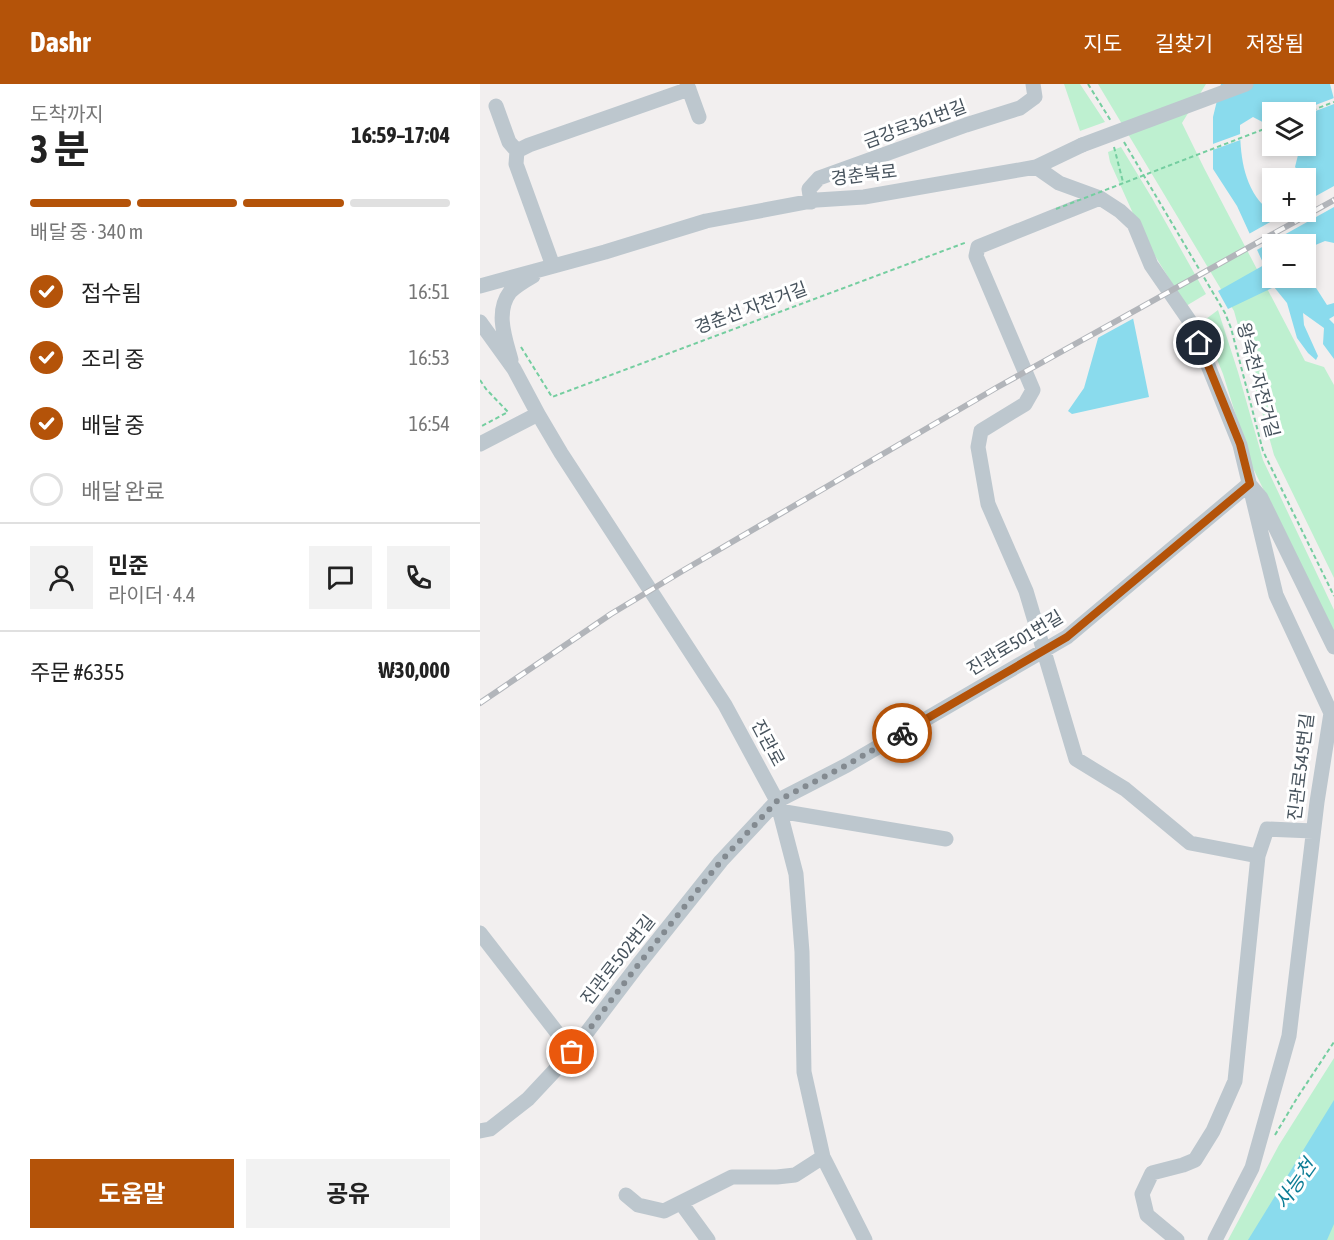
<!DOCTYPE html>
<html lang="ko">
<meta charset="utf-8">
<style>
:root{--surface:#fff;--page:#f2f2f2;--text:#222;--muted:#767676;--line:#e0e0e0;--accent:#b45309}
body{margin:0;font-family:"Asap Condensed","Noto Sans KR",sans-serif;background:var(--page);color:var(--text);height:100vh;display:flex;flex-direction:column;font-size:22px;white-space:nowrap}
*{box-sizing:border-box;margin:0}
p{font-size:20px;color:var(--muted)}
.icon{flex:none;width:33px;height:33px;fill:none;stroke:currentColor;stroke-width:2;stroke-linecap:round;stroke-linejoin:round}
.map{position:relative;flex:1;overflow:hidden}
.side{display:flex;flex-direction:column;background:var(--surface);width:480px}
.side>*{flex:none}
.tools{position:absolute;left:782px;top:18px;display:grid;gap:12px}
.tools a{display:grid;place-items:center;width:54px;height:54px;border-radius:0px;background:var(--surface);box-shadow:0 3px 9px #0003;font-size:30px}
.pin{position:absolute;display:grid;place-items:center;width:51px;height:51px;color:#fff;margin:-26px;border:3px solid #fff;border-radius:50%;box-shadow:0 2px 6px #0007}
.courier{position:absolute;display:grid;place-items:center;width:60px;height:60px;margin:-30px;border:4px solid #b45309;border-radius:50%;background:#fff;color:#222;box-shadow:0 2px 8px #0007}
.summary em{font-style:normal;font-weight:700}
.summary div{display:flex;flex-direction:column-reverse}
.summary{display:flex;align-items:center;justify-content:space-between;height:102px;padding:0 30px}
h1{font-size:39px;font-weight:700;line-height:45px}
.bar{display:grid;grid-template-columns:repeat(4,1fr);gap:9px 6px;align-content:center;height:72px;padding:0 30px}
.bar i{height:8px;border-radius:4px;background:var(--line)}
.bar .selected{background:var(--accent)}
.bar p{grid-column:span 4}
.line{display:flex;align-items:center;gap:15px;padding:0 30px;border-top:2px solid var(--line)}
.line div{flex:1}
.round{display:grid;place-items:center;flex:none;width:63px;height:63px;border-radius:0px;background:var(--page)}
ol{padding:0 30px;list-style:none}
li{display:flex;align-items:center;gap:18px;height:66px}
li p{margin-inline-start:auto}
li .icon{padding:6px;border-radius:50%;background:var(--accent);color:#fff;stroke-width:4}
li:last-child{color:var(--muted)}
li i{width:33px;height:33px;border:3px solid var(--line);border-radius:50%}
.action{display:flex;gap:12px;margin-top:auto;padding:12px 30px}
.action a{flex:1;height:69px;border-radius:0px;background:var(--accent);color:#fff;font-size:24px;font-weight:700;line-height:69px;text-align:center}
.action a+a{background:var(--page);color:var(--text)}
header{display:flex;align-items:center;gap:36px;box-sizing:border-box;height:84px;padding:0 30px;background:var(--accent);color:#fff}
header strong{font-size:28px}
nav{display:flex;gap:33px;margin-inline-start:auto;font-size:21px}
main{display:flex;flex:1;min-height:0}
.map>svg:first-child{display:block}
.green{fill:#bef0d0}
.water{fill:#8adbed;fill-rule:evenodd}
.pier{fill:#f2efef}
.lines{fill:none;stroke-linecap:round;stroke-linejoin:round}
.path{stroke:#75cea0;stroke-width:2;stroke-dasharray:4.5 3;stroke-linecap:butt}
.minor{stroke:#bdc7ce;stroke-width:15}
.rail-casing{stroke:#b2b5ba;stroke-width:6}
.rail{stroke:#fff;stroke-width:4;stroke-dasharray:11;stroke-linecap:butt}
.path-bridge{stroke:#75cea0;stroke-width:2;stroke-dasharray:4.5 3;stroke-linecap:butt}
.minor-bridge{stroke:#bdc7ce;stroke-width:15}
.done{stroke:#838a90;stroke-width:6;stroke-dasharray:0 10.8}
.route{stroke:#b45309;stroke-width:8}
.labels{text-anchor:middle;stroke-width:6;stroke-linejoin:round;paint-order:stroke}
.street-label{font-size:18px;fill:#47535d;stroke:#fff}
.water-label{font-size:20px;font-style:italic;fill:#0c7c95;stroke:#fff}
</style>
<header>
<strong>Dashr</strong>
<nav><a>지도</a><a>길찾기</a><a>저장됨</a></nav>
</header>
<main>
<section class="side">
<div class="summary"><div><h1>3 분</h1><p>도착까지</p></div><em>16:59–17:04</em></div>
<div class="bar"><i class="selected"></i><i class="selected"></i><i class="selected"></i><i></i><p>배달 중 · 340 m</p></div>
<ol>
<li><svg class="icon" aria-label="check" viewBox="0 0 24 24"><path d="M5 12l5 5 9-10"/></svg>접수됨<p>16:51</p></li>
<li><svg class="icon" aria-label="check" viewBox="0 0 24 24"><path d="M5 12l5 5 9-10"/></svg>조리 중<p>16:53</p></li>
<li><svg class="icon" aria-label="check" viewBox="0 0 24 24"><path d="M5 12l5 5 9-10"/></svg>배달 중<p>16:54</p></li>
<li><i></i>배달 완료</li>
</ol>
<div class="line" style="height:108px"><a class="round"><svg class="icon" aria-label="person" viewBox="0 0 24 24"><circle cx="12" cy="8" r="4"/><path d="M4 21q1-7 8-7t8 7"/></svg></a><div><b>민준</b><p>라이더 · 4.4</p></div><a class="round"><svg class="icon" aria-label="chat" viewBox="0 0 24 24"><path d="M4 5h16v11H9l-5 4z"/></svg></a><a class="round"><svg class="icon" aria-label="phone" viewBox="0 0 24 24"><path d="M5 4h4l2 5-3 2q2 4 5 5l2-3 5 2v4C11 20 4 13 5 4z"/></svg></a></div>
<div class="line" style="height:78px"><div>주문 #6355</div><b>₩30,000</b></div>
<div class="action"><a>도움말</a><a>공유</a></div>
</section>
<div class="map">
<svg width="854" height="1156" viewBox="0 0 854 1156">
<rect width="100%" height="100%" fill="#f2efef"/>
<path class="green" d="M584 0H600L625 38 600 47Z
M618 0H726L702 39 724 84 825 277 844 283 854 301V494L794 371 754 227Z
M641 63 672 114 726 210 706 222 664 154 630 78 628 68Z
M738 226 758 288 783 376 854 526V550L771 380 743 290 722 238Z
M854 974V1156H748L799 1061Z"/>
<path class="water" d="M741 0H850L854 15V159L845 157 833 162 827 176 831 196 847 221 854 219V232L849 235 854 240V275L843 260 844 244 823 229 824 241 838 272 836 276 828 269 817 254 807 219 794 203 748 225 738 207 784 181 757 122 733 85V33ZM792 28H825V62H818L820 63 815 83 824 94H825V128L805 138C798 133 789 128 783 121 763 100 760 69 760 41L773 33 792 43ZM792 160H825V194H792Z
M651 224 669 313 592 330 588 327 604 304 624 233Z
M854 1016V1140L847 1156H768Z"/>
<path class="pier" d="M854 14V20L825 31V28H817Z
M763 49V55L730 67V61Z
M854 102V123L775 167 767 151 801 132 806 135 817 129 818 128H825V118Z
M652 221 654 223 656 233 614 256 621 232 628 229Z"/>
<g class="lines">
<path class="path" d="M608 0 631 37
M825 29 854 18
M644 58 745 229 751 244 783 367 854 512
M634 63 643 98
M41 263 72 313 487 158
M0 296 6 305 28 328 0 343
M795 1051 817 1014 854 958"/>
<path class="minor" d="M207 0 219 33
M16 22 29 58 37 67
M556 83 579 99 620 114 640 127 654 140 671 181 711 239 760 361 796 511 851 629 837 718 809 952 772 1084 735 1156
M620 114 498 163 496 172 553 306 545 320 501 347 498 363 508 420 546 507 596 675 645 705 710 759 778 772
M331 118 329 105 339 94 486 41 540 24 555 13 553 0
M73 182 36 80 37 67 49 61 209 5
M0 202 125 168 226 137 337 116 384 113 556 83 602 61
M0 238 34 285 58 330 81 369 245 621 297 717 316 790 322 868 324 988 343 1073 385 1156
M31 276C25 254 15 228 30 208 36 202 46 196 53 192
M0 360 58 330
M299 727 466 755
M0 849 92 968
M0 1047 10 1045 48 1015 92 968 158 881 241 777 297 717 367 681 587 553 769 400 781 414 854 563
M146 1111 158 1121 184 1127 252 1093H297L315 1091 343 1073
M201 1119 228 1156
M697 1156 667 1131 662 1110 672 1089 703 1081 715 1076 733 1047 755 997 778 772 787 745 833 747"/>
<defs>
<path id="rail" d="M0 619 131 530 204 486 516 304 854 116"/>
</defs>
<use href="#rail" class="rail-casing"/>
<use href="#rail" class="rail"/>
<path class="path-bridge" d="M576 125 792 42"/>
<path class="minor-bridge" d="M602 61 766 0"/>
</g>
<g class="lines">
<path class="done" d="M92 968 158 881 241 777 297 717 367 681 422 649"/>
<path class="route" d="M422 649 587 553 770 400 760 360 719 259"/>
</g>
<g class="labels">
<g class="street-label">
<text transform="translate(435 40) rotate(-20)" y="6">금강로361번길</text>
<text transform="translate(384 91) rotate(-7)" y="6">경춘북로</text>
<text transform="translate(271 224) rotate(-20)" y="6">경춘선 자전거길</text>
<text transform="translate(778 296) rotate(75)" y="6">왕숙천 자전거길</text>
<text transform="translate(535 559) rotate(-31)" y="6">진관로501번길</text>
<text transform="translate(288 659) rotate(62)" y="6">진관로</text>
<text transform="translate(821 683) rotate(-83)" y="6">진관로545번길</text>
<text transform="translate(138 876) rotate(-52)" y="6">진관로502번길</text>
</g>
<g class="water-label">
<text transform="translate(815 1100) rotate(-55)" y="7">사능천</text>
</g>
</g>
</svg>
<div class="tools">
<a><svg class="icon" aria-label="layers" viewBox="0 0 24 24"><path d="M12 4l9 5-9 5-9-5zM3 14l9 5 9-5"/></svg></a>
<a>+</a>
<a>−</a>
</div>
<div class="pin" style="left:92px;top:968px;background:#ea580c"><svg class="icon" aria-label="bag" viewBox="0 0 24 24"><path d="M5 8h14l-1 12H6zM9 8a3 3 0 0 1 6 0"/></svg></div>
<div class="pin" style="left:719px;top:259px;background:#1f2937"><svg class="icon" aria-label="home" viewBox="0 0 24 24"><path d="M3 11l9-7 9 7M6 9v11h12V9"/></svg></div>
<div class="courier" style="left:422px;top:649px"><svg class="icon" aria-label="bike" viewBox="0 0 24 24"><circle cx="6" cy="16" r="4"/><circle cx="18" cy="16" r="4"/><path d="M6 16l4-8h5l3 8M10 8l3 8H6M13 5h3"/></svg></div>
</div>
</main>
